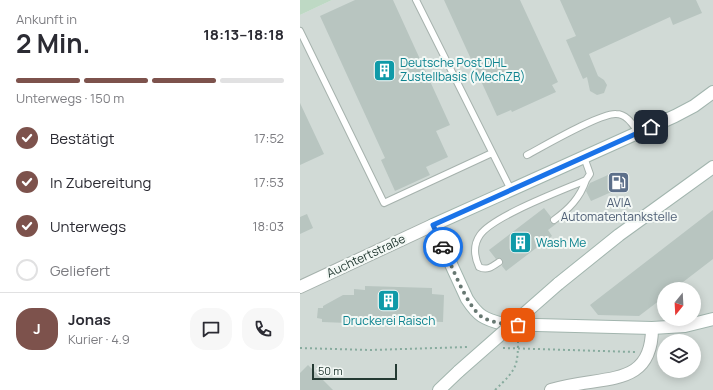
<!DOCTYPE html>
<html lang="de">
<meta charset="utf-8">
<style>
:root{--surface:#fff;--page:#f7f7f7;--text:#2b2b33;--muted:#7c7c81;--line:#e1e1e2;--accent:#7d524c}
body{margin:0;font-family:Manrope,sans-serif;background:var(--page);color:var(--text);height:100vh;display:flex;flex-direction:column;font-size:15px;white-space:nowrap}
*{box-sizing:border-box;margin:0}
p{font-size:13px;color:var(--muted)}
.icon{flex:none;width:22px;height:22px;fill:none;stroke:currentColor;stroke-width:2;stroke-linecap:round;stroke-linejoin:round}
.map{position:relative;flex:1;overflow:hidden}
.side{display:flex;flex-direction:column;background:var(--surface);width:300px}
.side>*{flex:none}
.needle{width:26px;rotate:198deg}
.tools{position:absolute;left:357px;top:282px;display:grid;gap:8px}
.tools a{display:grid;place-items:center;width:44px;height:44px;border-radius:50%;background:var(--surface);box-shadow:0 2px 10px #0003;font-size:20px}
.scale{position:absolute;left:12px;bottom:10px;width:85px;box-sizing:border-box;padding-left:4px;border:2px solid #243a33;border-top:0;font-size:11px;line-height:14px;white-space:nowrap;color:#243a33;-webkit-text-stroke:3px #f3f8f5;paint-order:stroke}
.pin{position:absolute;display:grid;place-items:center;width:34px;height:34px;color:#fff;margin:-17px;border-radius:8px;box-shadow:0 2px 6px #0006}
.courier{position:absolute;display:grid;place-items:center;width:40px;height:40px;margin:-20px;border:3px solid #1a73e8;border-radius:50%;background:#fff;color:#222;box-shadow:0 1px 5px #0007}
.headline em{font-style:normal;font-weight:700}
.headline div{display:flex;flex-direction:column-reverse}
.headline{display:flex;align-items:center;justify-content:space-between;height:68px;padding:0 16px}
h1{font-size:26px;font-weight:700;line-height:30px}
.bar{display:grid;grid-template-columns:repeat(4,1fr);gap:6px 4px;align-content:center;height:48px;padding:0 16px}
.bar i{height:5px;border-radius:3px;background:var(--line)}
.bar .selected{background:var(--accent)}
.bar p{grid-column:span 4}
.line{display:flex;align-items:center;gap:10px;padding:0 16px;border-top:1px solid var(--line)}
.line div{flex:1}
.round{display:grid;place-items:center;flex:none;width:42px;height:42px;border-radius:16px;background:var(--page)}
ol{padding:0 16px;list-style:none}
li{display:flex;align-items:center;gap:12px;height:44px}
li p{margin-inline-start:auto}
li .icon{padding:4px;border-radius:50%;background:var(--accent);color:#fff;stroke-width:4}
li:last-child{color:var(--muted)}
li i{width:22px;height:22px;border:2px solid var(--line);border-radius:50%}
main{display:flex;flex:1;min-height:0}
.map>svg:first-child{display:block}
.built{fill:#d1dad6;fill-rule:evenodd}
.green{fill:#bed9c4}
.building{fill:#b8c5c0}
.lines{fill:none;stroke-linecap:round;stroke-linejoin:round}
.lane-casing{stroke:#a6b2ad;stroke-width:8}
.street-casing{stroke:#a6b2ad;stroke-width:14}
.secondary-casing{stroke:#a2b5ae;stroke-width:14}
.path{stroke:#87ab9e;stroke-width:2;stroke-dasharray:2 3;stroke-linecap:butt}
.lane{stroke:#fff;stroke-width:6}
.street{stroke:#fff;stroke-width:12}
.secondary{stroke:#fff;stroke-width:12}
.secondary-bridge-casing{stroke:#a2b5ae;stroke-width:14;stroke-linecap:butt}
.secondary-bridge{stroke:#fff;stroke-width:12}
.done{stroke:#677872;stroke-width:4;stroke-dasharray:0 7.2}
.route{stroke:#1a73e8;stroke-width:5}
.labels{text-anchor:middle;stroke-width:4;stroke-linejoin:round;paint-order:stroke}
.culture-label{font-size:12px;fill:#0d838f;stroke:#f3f8f5;text-anchor:start}
.service-label{font-size:12px;fill:#4e5e75;stroke:#f3f8f5}
.street-label{font-size:12px;fill:#243a33;stroke:#f3f8f5}
</style>
<main>
<section class="side">
<div class="headline"><div><h1>2 Min.</h1><p>Ankunft in</p></div><em>18:13–18:18</em></div>
<div class="bar"><i class="selected"></i><i class="selected"></i><i class="selected"></i><i></i><p>Unterwegs · 150 m</p></div>
<ol>
<li><svg class="icon" aria-label="check" viewBox="0 0 24 24"><path d="M5 12l5 5 9-10"/></svg>Bestätigt<p>17:52</p></li>
<li><svg class="icon" aria-label="check" viewBox="0 0 24 24"><path d="M5 12l5 5 9-10"/></svg>In Zubereitung<p>17:53</p></li>
<li><svg class="icon" aria-label="check" viewBox="0 0 24 24"><path d="M5 12l5 5 9-10"/></svg>Unterwegs<p>18:03</p></li>
<li><i></i>Geliefert</li>
</ol>
<div class="line" style="height:72px"><b class="round" style="background:var(--accent);color:#fff">J</b><div><b>Jonas</b><p>Kurier · 4.9</p></div><a class="round"><svg class="icon" aria-label="chat" viewBox="0 0 24 24"><path d="M4 5h16v11H9l-5 4z"/></svg></a><a class="round"><svg class="icon" aria-label="phone" viewBox="0 0 24 24"><path d="M5 4h4l2 5-3 2q2 4 5 5l2-3 5 2v4C11 20 4 13 5 4z"/></svg></a></div>
</section>
<div class="map">
<svg width="413" height="390" viewBox="0 0 413 390">
<rect width="100%" height="100%" fill="#e3ebe7"/>
<path class="built" d="M32 0H413V390H0V15ZM364 289H394V319H364ZM364 341H394V371H364Z"/>
<path class="green" d="M0 0H32L0 15Z"/>
<path class="building" d="M55 0H93L150 125 136 131 148 157 126 167 130 175 95 191 81 160 85 158 20 16Z
M144 0H220L258 82 252 85 256 92 212 112 211 110 197 116Z
M260 0H396L402 13 373 25 370 17 289 54 298 76 304 80 307 85 304 93 297 95 290 91 287 77 283 79 266 40 276 36Z
M0 103 24 154 0 165Z
M308 175 316 190 291 201 286 191 290 183Z
M244 208 251 217 250 222 253 224H256L248 230 252 236 206 271 202 266 203 262 202 259 199 258 196 259 189 250Z
M413 210V259L374 289H364V297L339 316 298 315 290 305Z
M7 214 13 228 0 234V217Z
M65 286 132 288V294L144 295 143 322 73 320V324L22 322V319L17 318 18 308H23V306L43 295H54V289L65 290Z
M8 365 33 390H0V373Z"/>
<g class="lines">
<defs>
<path id="lane" d="M116 0 211 190
M0 31 84 203 192 153
M227 155C244 146 300 113 316 114 327 114 333 125 339 133
M254 220C269 209 280 198 286 180
M199 262C192 267 187 271 179 267 174 256 173 245 180 235 193 216 263 190 286 180L290 174 284 157"/>
<path id="street" d="M0 287 133 225
M251 390C302 374 352 390 352 328"/>
<path id="secondary" d="M413 92 394 106 375 116 133 225 167 299C178 316 184 319 203 324L352 328 385 326 413 319
M258 284 319 235 413 167
M139 390 159 371"/>
</defs>
<use href="#lane" class="lane-casing"/>
<use href="#street" class="street-casing"/>
<use href="#secondary" class="secondary-casing"/>
<path class="path" d="M0 348 70 350 169 347
M203 348 335 352
M195 390C218 368 218 366 218 335"/>
<use href="#lane" class="lane"/>
<use href="#street" class="street"/>
<use href="#secondary" class="secondary"/>
<defs>
<path id="secondary-bridge" d="M159 371 258 284"/>
</defs>
<use href="#secondary-bridge" class="secondary-bridge-casing"/>
<use href="#secondary-bridge" class="secondary-bridge"/>
</g>
<g class="lines">
<path class="done" d="M143 247C151 264 167 307 182 317 193 323 205 324 218 325"/>
<path class="route" d="M143 247 133 225 351 127"/>
</g>
<defs>
<symbol id="building-square" viewBox="-11 -11 22 22"><rect x="-9" y="-9" width="18" height="18" rx="4" fill="#0f9aa8" stroke="#f3f8f5"/><path d="M-4-6H4V6H1V3H-1V6H-4ZM-2.5-4.3h1.7v1.8h-1.7ZM.8-4.3h1.7v1.8H.8ZM-2.5-1h1.7V.8h-1.7ZM.8-1h1.7V.8H.8Z" fill="#fff"/></symbol>
<symbol id="fuel-square" viewBox="-11 -11 22 22"><rect x="-9" y="-9" width="18" height="18" rx="4" fill="#5c6f8a" stroke="#f3f8f5"/><path d="M-5.5-6h7V0h2V4h1.3V-2.5L3-4.5l.8-.8L6-3V5H2.5V1h-1V6h-7ZM-4.2-4.7v3.2H.2V-4.7Z" fill="#fff"/></symbol>
</defs>
<g fill-rule="evenodd">
<use href="#building-square" x="72" y="58" width="25" height="25"/>
<use href="#fuel-square" x="306" y="170" width="25" height="25"/>
<use href="#building-square" x="208" y="230" width="25" height="25"/>
<use href="#building-square" x="76" y="288" width="25" height="25"/>
</g>
<g class="labels">
<g class="culture-label">
<text x="100" y="67">Deutsche Post DHL<tspan x="100" dy="14">Zustellbasis (MechZB)</tspan></text>
<text x="236" y="247">Wash Me</text>
<text x="89" y="325" text-anchor="middle">Druckerei Raisch</text>
</g>
<g class="service-label">
<text x="319" y="207">AVIA<tspan x="319" dy="14">Automatentankstelle</tspan></text>
</g>
<g class="street-label">
<text transform="translate(66 256) rotate(-25)" y="4">Auchtertstraße</text>
</g>
</g>
</svg>
<div class="tools">
<a><svg class="needle" viewBox="-14 -14 28 28"><path d="M0-13l5 13h-10z" fill="#e53935"/><path d="M0 13l5-13h-10z" fill="#7c7c81"/></svg></a>
<a><svg class="icon" aria-label="layers" viewBox="0 0 24 24"><path d="M12 4l9 5-9 5-9-5zM3 14l9 5 9-5"/></svg></a>
</div>
<div class="scale">50 m</div>
<div class="pin" style="left:218px;top:325px;background:#ea580c"><svg class="icon" aria-label="bag" viewBox="0 0 24 24"><path d="M5 8h14l-1 12H6zM9 8a3 3 0 0 1 6 0"/></svg></div>
<div class="pin" style="left:351px;top:127px;background:#1f2937"><svg class="icon" aria-label="home" viewBox="0 0 24 24"><path d="M3 11l9-7 9 7M6 9v11h12V9"/></svg></div>
<div class="courier" style="left:143px;top:247px"><svg class="icon" aria-label="car" viewBox="0 0 24 24"><path d="M5 17H2v-5l4-1 3-4h7l3 4 3 1v5h-3M9 17h6M6 11h13"/><circle cx="7" cy="17" r="2"/><circle cx="17" cy="17" r="2"/></svg></div>
</div>
</main>
